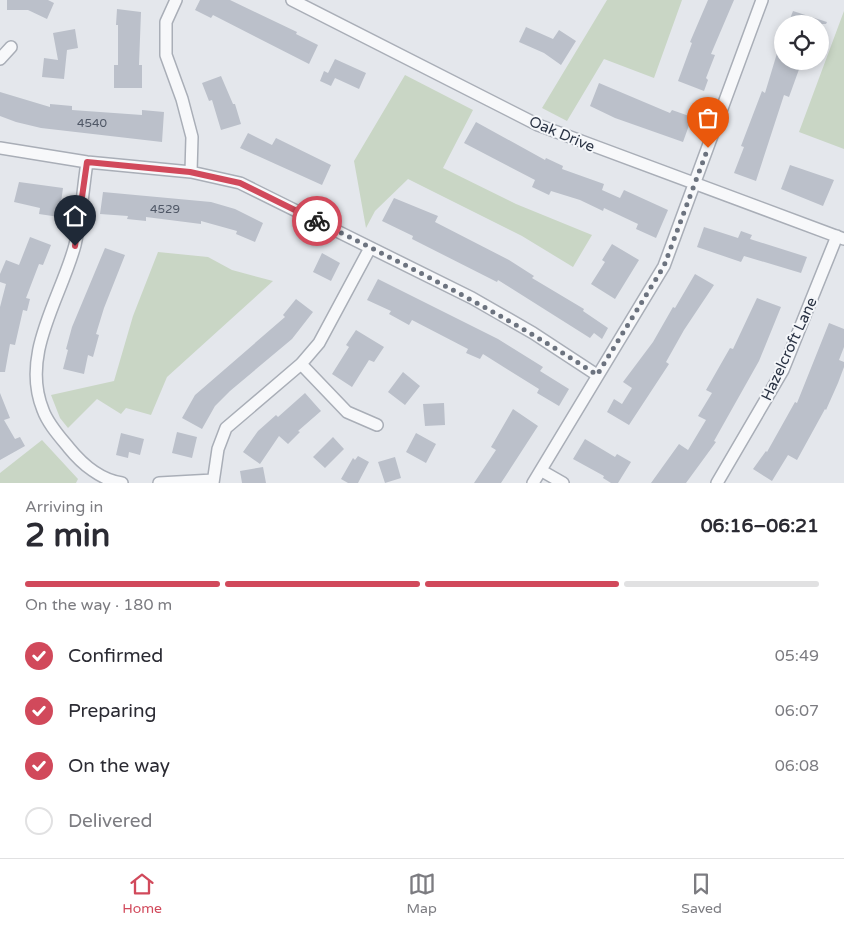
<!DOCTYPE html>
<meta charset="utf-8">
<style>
:root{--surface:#fff;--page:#f2f2f3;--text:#2b2b33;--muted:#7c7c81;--line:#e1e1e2;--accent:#d1495b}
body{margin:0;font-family:"Varela Round",sans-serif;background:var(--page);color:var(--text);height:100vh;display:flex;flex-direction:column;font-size:19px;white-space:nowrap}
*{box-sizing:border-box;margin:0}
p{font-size:16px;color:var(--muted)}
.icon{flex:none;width:28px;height:28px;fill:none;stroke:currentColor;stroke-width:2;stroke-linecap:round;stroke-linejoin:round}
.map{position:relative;height:483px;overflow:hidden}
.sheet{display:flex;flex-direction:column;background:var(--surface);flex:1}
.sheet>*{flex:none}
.buttons{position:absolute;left:774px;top:15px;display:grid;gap:10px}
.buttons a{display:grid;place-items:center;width:55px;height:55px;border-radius:50%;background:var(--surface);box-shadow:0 2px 8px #0003;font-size:25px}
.pin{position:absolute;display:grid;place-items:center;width:42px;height:42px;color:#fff;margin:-51px -21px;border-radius:50% 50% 50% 0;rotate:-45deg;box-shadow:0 0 5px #0007}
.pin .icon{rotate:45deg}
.courier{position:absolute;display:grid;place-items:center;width:50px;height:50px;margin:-25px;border:4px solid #d1495b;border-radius:50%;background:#fff;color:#222;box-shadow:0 1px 6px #0007}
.overview em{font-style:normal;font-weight:800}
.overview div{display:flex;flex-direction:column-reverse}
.overview{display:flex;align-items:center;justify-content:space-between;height:85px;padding:0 25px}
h1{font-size:32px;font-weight:800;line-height:38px}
.bar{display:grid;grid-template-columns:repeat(4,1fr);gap:8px 5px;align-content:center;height:60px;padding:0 25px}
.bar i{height:6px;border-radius:4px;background:var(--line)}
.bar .current{background:var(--accent)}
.bar p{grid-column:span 4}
ol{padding:0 25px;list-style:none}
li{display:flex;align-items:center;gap:15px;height:55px}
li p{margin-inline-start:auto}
li .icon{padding:5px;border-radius:50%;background:var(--accent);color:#fff;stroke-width:4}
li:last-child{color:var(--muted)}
li i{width:28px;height:28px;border:2px solid var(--line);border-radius:50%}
.dock{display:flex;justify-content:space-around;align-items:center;height:70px;border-top:1px solid var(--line);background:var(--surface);font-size:14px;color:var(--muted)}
.dock a{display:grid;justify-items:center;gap:2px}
.dock .current{color:var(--accent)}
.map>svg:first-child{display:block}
.green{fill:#c9d6c5}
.building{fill:#bbc0ca}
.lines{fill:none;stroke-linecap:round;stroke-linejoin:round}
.street-casing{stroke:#a9aeb7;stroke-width:14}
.street{stroke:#f7f8fa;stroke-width:11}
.done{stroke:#6c737f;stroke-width:5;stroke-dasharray:0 9}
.route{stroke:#d1495b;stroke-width:6}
.labels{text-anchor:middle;stroke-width:4;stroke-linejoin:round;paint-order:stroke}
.number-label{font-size:12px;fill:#4f5766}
.street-label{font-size:15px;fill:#2b3445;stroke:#f4f6f9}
</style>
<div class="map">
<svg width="844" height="483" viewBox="0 0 844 483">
<rect width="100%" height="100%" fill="#e4e7ec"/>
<path class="green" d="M607 0H682L654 78 604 59 567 121 542 108Z
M844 11V149L799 132Z
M405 75 473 110 443 168 516 204 592 235 573 267 522 236 408 179 375 211 366 228 354 161Z
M158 252 208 257 232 270 273 281 167 377 151 415 126 408 121 414 97 399 68 428 60 418 51 395 114 381 133 316Z
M42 440 78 479 76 483H0V473Z"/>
<path class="building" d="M7 0H48L54 3 47 19 28 10H7Z
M200 0H230L297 32 296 34 318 45 309 64 213 15 211 18 195 10Z
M708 0H734L711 54 715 55 706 78 708 80 704 91 678 81 692 43 690 42Z
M117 9 141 12 139 65H142V88H114V65H118V25H116Z
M793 11 827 22 826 24H788Z
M526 27 553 39 559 30 576 41 561 65 544 53 519 42Z
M75 29 78 48 67 50 64 79 42 77 44 58 58 60 53 33Z
M781 40 782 61H802L789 97 784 95 756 181 734 173 744 147 741 146 762 91 765 93Z
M335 59 366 73 359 89 335 78 331 86 320 81 324 71 328 73Z
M221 76 233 104H235L241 124 221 130 212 100 209 101 202 83Z
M599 83 670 113 672 110 692 117 683 142 615 118 590 106Z
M0 92 50 107V104L72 106V110L142 115V110L164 112 162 142 41 128 16 122 0 116Z
M476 122 545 160 546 158 563 166 562 169 604 184 602 190 620 198 624 190 668 210 656 238 636 229 638 224 604 208 603 211 580 200 551 191 549 195 532 187 535 180 464 143Z
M248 133 272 145 276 138 331 165 322 185 240 148Z
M790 165 834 180 823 206 781 189Z
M19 182 63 188 59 217 39 214 40 208 14 202Z
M103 192 211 202 235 209 263 223 255 242 236 234 237 231 201 221V224L146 217V221L127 219 128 216 100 214Z
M394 198 438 216 435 222 509 260 534 276 532 278 584 309 583 311 608 328 602 339 594 333 590 338 498 280 497 282 412 239 413 236 382 221Z
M704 227 738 238 741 231 752 235 750 239 807 257 801 273 744 256 741 262 697 247Z
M30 237 51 245 43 265 39 264 26 298 30 299 27 311 23 310 15 345 10 344 5 372H0V307L6 284 0 282V274L6 260 19 265Z
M612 244 639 260 615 299 591 284 605 262 602 260Z
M105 248 125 255 104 308 96 334 99 335 93 357 88 355 84 374 63 369 68 350 66 349 72 327Z
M322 253 340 263 331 281 313 272Z
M695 274 714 285 684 330 666 362 669 364 629 425 607 412 614 399 622 404 632 388 623 382 653 342 673 307 675 308Z
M378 279 498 339 543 367 540 371 569 389 559 406 537 393 539 389 483 354 480 359 466 353 468 349 412 320 409 325 389 314 391 311 367 300Z
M757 298 781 307 759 361 714 441 716 442 686 483H651L679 444 688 450 706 420 698 416 712 393 706 390 730 348 733 349Z
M296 299 313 312 292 339 230 391 215 406 202 429 182 418 195 395 285 317 283 315Z
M829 323 844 329V347L839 360 844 362V367L838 383 826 410 825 409 797 460 788 455 772 481 753 469 766 451 767 452 795 402 797 403Z
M356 330 384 347 374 362 369 360 352 387 332 374 349 347 346 345Z
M403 372 420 386 405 405 388 392Z
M0 393 10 418 4 420 15 439 20 437 25 446 0 460Z
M305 393 321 411 298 431 300 432 288 444 279 436 260 464 243 452 258 431 276 415 278 417Z
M444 403 445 425 425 426 423 404Z
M513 409 538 426 501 483H474L496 450 491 447Z
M177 432 197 437 192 458 172 453Z
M121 433 144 439 140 455 129 452 128 458 116 455Z
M416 433 436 444 426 463 406 452Z
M333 437 344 449 325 468 313 457Z
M585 439 615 457 617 454 631 462 618 483H611L603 478 604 476 573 459Z
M358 456 369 462 358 483H348L341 479 353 458 355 460Z
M395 457 401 478 385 483 378 462Z
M263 467 266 483H242L240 471Z"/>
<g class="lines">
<defs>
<path id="street" d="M176 0 166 22V55L182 99 192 137 191 172
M292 0 538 125 844 239
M0 59 11 47
M0 148 87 162 191 172 240 183 472 298 533 333 597 375
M87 162C83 189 81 219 75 245 61 298 20 354 43 410 48 424 60 437 69 448 82 464 101 480 122 483
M301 364 347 412 377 425
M542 471 563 483
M159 483 213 480
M213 483 218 449 226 428 301 364 319 343 370 248
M533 483 664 266 762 0
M717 483 783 370 837 236"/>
</defs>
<use href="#street" class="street-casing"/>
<use href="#street" class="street"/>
</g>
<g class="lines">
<path class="done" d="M317 221C414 269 506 315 597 375L664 266 708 148"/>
<path class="route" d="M75 246 87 162 190 172 240 183 317 221"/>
</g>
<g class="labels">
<g class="number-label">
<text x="92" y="127">4540</text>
<text x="165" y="213">4529</text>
</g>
<g class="street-label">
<text transform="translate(562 134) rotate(23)" y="5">Oak Drive</text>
<text transform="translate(789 349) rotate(-65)" y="5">Hazelcroft Lane</text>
</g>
</g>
</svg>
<div class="buttons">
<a><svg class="icon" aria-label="locate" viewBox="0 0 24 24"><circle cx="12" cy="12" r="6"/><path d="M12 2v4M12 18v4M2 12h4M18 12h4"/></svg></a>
</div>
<div class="pin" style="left:708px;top:148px;background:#ea580c"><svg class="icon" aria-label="bag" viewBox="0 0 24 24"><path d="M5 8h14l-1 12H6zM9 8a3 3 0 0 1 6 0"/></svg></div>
<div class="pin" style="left:75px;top:246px;background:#1f2937"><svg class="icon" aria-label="home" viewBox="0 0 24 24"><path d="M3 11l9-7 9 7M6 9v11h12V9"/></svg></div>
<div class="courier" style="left:317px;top:221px"><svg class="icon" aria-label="bike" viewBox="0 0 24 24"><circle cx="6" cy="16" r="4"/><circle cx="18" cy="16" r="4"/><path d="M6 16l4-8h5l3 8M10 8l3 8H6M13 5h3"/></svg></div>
</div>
<section class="sheet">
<div class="overview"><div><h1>2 min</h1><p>Arriving in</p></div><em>06:16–06:21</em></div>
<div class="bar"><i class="current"></i><i class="current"></i><i class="current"></i><i></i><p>On the way · 180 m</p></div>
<ol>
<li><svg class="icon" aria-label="check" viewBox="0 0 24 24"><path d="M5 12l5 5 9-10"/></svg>Confirmed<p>05:49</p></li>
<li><svg class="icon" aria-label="check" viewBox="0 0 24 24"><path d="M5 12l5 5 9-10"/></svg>Preparing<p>06:07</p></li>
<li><svg class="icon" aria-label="check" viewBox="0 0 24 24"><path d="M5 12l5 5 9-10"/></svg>On the way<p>06:08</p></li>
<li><i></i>Delivered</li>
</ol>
</section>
<nav class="dock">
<a class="current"><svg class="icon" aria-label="home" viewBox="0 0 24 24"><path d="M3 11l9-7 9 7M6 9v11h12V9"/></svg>Home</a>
<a><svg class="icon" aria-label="map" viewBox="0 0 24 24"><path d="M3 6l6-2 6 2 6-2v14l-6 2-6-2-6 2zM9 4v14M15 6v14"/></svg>Map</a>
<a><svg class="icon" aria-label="saved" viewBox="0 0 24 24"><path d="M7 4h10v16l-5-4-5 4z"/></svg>Saved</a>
</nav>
